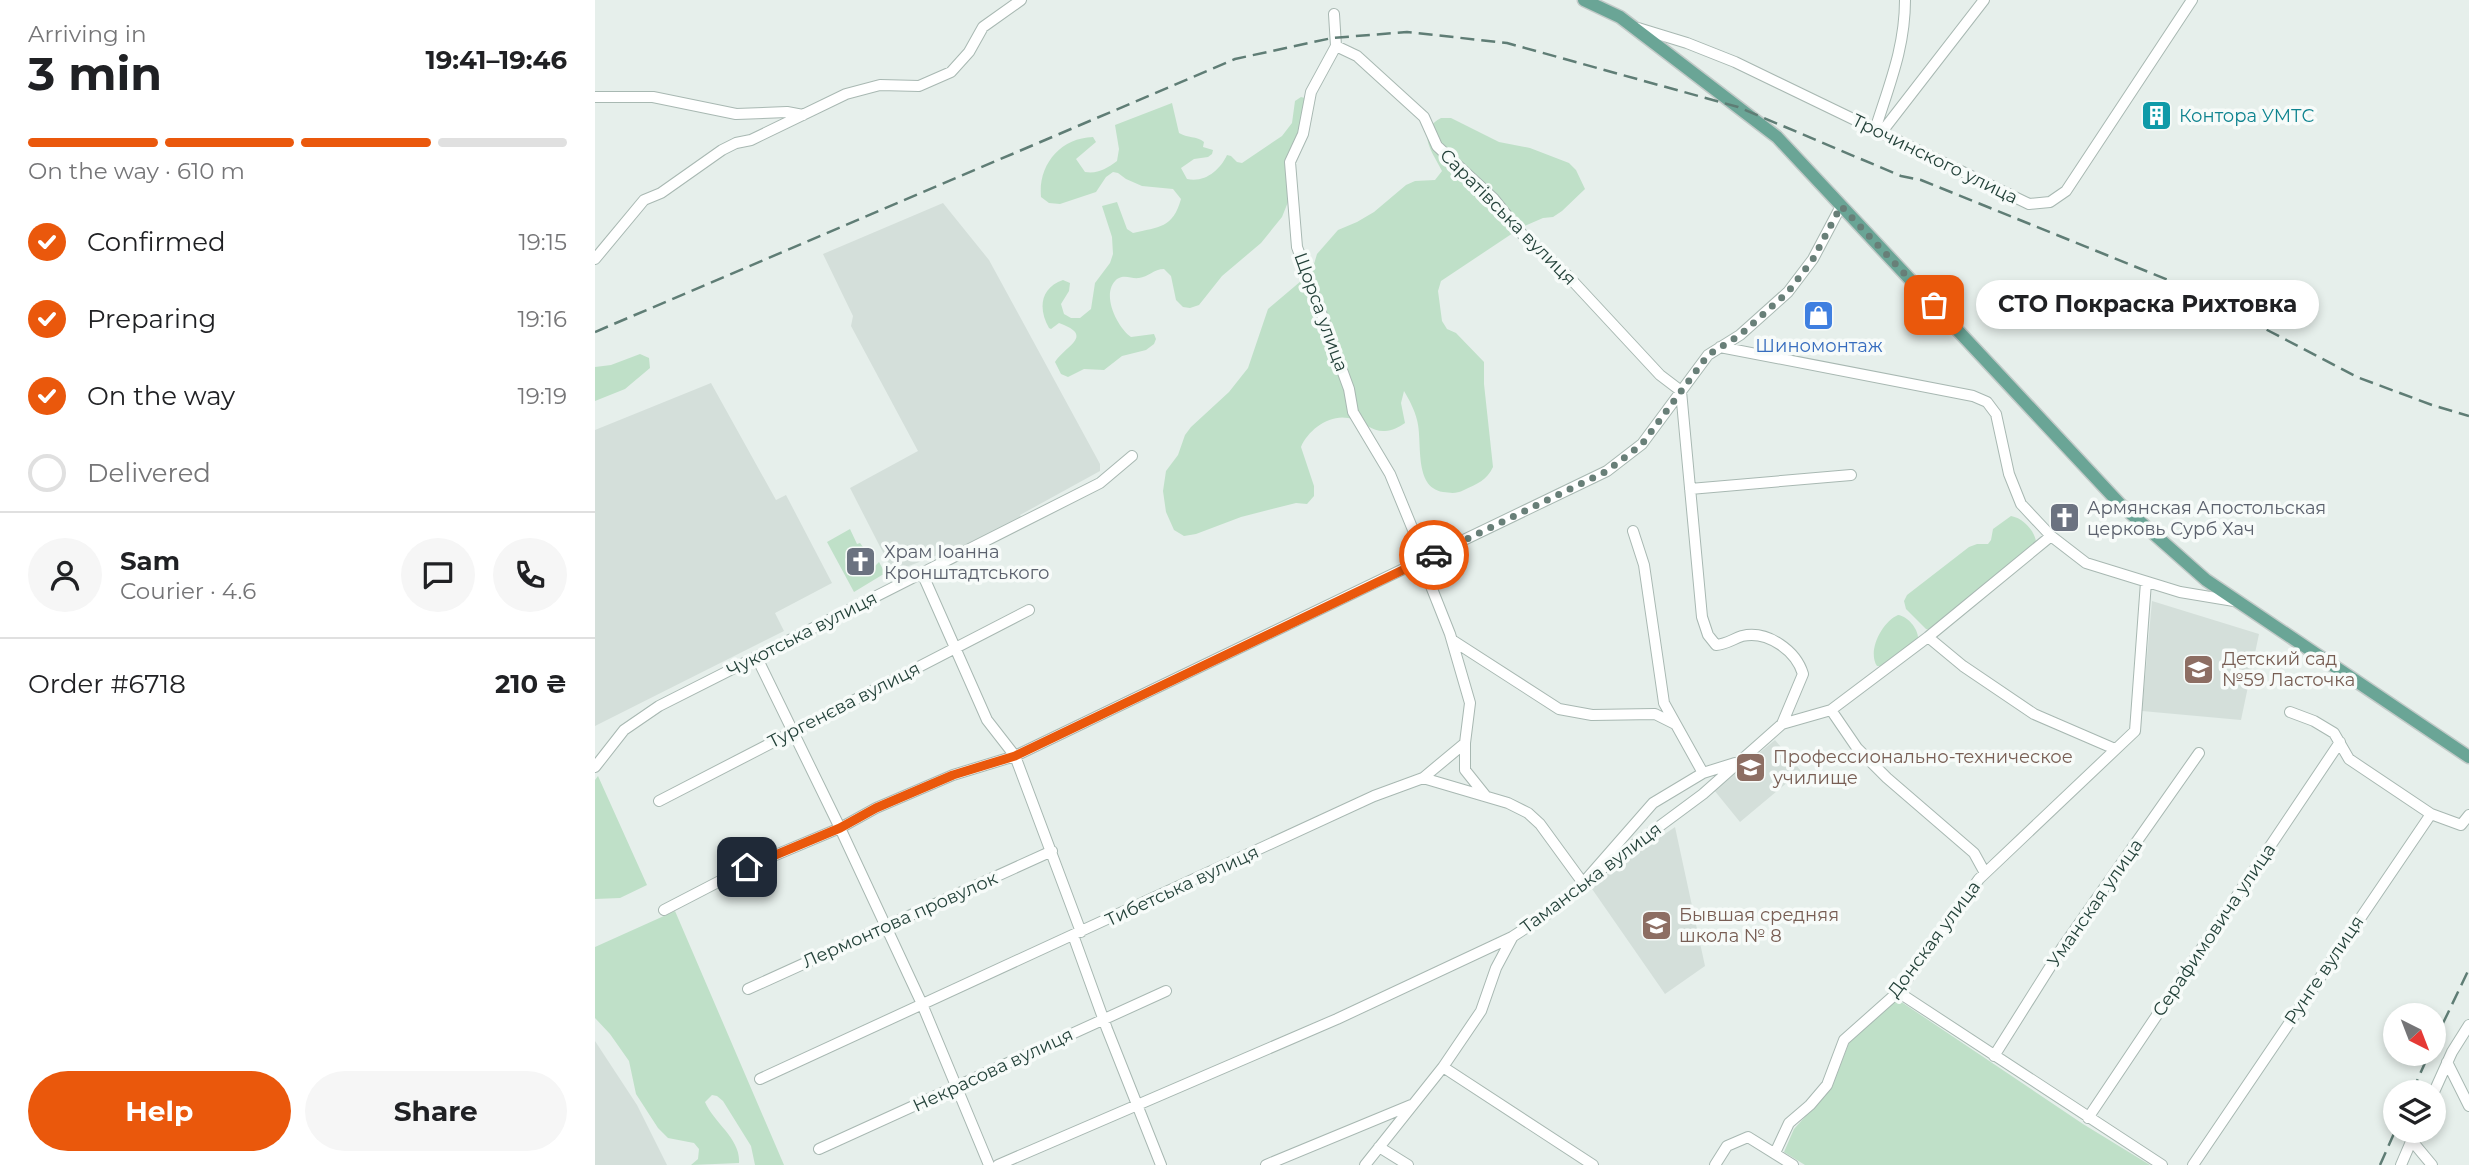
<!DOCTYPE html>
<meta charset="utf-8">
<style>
:root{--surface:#fff;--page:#f6f6f6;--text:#202124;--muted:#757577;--line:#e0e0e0;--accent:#ea580c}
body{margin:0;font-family:Montserrat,sans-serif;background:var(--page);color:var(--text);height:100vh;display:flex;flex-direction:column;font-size:26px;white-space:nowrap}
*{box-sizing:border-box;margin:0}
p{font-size:23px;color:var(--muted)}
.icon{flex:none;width:38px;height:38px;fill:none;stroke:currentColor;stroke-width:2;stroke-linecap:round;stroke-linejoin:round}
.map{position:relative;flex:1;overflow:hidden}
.sheet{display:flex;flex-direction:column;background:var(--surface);width:595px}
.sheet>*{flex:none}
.needle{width:46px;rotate:138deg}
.controls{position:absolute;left:1788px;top:1003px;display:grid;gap:14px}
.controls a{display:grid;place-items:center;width:63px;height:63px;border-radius:50%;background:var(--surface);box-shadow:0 4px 10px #0003;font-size:35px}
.pin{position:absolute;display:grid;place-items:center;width:60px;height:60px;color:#fff;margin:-30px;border-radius:14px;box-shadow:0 4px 10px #0006}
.courier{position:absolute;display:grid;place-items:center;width:70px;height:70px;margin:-35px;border:5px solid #ea580c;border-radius:50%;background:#fff;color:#222;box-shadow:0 2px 9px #0007}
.bubble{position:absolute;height:49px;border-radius:24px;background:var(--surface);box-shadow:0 4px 10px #0003;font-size:23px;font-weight:700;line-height:49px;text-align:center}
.summary em{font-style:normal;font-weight:700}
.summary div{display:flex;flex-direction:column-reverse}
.summary{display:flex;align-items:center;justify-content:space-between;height:119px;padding:0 28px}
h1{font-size:46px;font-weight:700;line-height:52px}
.bar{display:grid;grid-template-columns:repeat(4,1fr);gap:10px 7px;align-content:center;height:84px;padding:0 28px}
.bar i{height:9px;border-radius:5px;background:var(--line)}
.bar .selected{background:var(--accent)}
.bar p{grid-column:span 4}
.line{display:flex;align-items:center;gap:18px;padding:0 28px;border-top:2px solid var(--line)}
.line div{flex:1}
.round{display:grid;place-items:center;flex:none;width:74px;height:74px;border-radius:37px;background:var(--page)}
ol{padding:0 28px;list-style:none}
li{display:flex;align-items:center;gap:21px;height:77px}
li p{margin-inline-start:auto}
li .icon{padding:7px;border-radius:50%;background:var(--accent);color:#fff;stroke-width:4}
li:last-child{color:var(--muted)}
li i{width:38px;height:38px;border:4px solid var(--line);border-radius:50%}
.primary-button{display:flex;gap:14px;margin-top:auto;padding:14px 28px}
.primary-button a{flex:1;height:80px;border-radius:42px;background:var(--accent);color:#fff;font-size:28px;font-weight:700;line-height:80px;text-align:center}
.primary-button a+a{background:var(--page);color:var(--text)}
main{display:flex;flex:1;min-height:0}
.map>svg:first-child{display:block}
.built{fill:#d4dfda}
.green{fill:#bfe0c8}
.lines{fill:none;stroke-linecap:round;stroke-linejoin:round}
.minor-casing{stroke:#a8b8b2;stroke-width:12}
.major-casing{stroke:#c2cac8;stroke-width:15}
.minor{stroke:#fff;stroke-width:10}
.major{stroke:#6aa596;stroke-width:12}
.rail{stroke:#5f7d75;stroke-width:2.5;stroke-dasharray:14 7;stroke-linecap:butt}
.done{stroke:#687f78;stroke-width:7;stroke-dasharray:0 12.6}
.route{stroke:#ea580c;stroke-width:9}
.labels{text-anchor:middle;stroke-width:7;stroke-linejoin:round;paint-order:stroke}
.culture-label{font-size:18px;fill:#0d838f;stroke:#f7fbf9;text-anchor:start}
.street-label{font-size:18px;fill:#24423a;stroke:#f7fbf9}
.shop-label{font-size:18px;fill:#366cbe;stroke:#f7fbf9}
.worship-label{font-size:18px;fill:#5b616d;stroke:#f7fbf9;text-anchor:start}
.education-label{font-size:18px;fill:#785e54;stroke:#f7fbf9;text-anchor:start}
</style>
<main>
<section class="sheet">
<div class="summary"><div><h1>3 min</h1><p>Arriving in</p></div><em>19:41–19:46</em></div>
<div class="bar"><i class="selected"></i><i class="selected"></i><i class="selected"></i><i></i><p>On the way · 610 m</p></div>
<ol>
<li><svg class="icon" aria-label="check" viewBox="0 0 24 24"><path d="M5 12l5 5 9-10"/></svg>Confirmed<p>19:15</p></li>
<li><svg class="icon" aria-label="check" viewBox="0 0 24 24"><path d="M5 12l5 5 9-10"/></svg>Preparing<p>19:16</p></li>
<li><svg class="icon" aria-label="check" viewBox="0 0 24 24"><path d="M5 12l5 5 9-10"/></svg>On the way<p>19:19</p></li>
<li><i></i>Delivered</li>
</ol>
<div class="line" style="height:126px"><a class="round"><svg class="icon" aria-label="person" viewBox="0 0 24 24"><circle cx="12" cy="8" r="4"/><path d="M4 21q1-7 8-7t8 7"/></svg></a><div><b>Sam</b><p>Courier · 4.6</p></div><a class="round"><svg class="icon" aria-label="chat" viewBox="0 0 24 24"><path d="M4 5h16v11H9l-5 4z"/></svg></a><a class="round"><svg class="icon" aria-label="phone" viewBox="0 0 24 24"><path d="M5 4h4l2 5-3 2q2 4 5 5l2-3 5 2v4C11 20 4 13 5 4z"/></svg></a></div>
<div class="line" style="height:91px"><div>Order #6718</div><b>210 ₴</b></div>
<div class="primary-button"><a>Help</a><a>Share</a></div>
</section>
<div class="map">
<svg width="1874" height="1165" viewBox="0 0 1874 1165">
<rect width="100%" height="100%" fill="#e6efeb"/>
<path class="built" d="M348 203 394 260 505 464V471L425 515 428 520 356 555 348 553 298 572 255 488 323 451 256 326 258 316 228 254Z
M116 383 181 500 191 495 237 583 180 613 189 631 0 726V430Z
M1557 601 1664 634 1646 720 1547 711Z
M1180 740 1206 771 1145 822 1119 790Z
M1080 827 1110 966 1070 994 995 886Z
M0 1041 42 1105 72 1165H0Z"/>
<path class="green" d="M706 97 710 98 705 132 691 160 693 202 687 217 666 243 627 276 604 305 595 308 588 307 581 300 576 276 569 269C559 269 553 277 544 278 536 279 530 274 522 279 505 293 522 327 536 337L559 334 561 339 559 344 551 350 527 356 509 370 489 369 473 377 466 374 460 362C471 345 500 336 464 323L456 329 454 328C443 309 445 288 468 280L475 283 474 291 466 304 469 314 476 318H485L496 309 500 283 515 263 518 254 517 237 507 206 522 202 532 229 538 233C564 227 578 228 586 199L578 189 547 186 531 179 523 173 518 172 511 177 501 192 465 204 454 203 446 197C443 165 465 138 498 137L501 142 481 159 490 172C503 174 511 169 522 161L524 149 520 125 577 103 584 133C592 138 602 136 609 142L608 147 618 150 617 154 613 157 599 159 586 168 592 179C610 183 625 170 632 155L636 156 642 162 647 163 687 136 697 123 700 101Z
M846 118H856L904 142 935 148 974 163 981 170 990 189 967 211 958 217 948 218 927 227 846 281 843 291 847 321 852 329 861 333 889 362V384L898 467C892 480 882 484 869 490 861 494 856 493 848 492 818 487 828 442 822 420 820 411 814 399 809 391L806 403 810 423C804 427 797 431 790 431 778 432 770 423 759 420 739 411 714 428 706 447L719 486V496L712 504 701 503 646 517 601 534 589 536 579 530 571 512 568 491 571 471 583 455 590 435 596 427 634 392 653 368 673 309 706 281 719 264 722 254 743 230 762 222 779 212 811 185 820 181 840 180 847 171C837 151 820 132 846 118Z
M45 354 54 358 55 368 30 389 0 401V367L16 365Z
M1416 516C1428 518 1440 531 1441 542L1335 630 1331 629 1311 609 1309 601 1312 595 1374 547 1382 544H1393L1396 540 1398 529Z
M255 529 262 544 265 543 271 551 270 552 265 549 255 552 250 559 252 570 260 576 273 573 284 562 291 575H287L259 592 232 542Z
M1303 615C1313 616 1324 630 1323 639L1288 666H1282C1272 651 1287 622 1303 615Z
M3 776 52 885 25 898 0 899V780Z
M80 911 189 1165H160L156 1146 128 1101 122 1096 117 1095 110 1102C119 1123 146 1139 144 1163L96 1165 103 1159 104 1149 99 1143 73 1138 63 1128 41 1094 34 1061 15 1034 0 1018V947Z
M1302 999 1488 1124 1555 1165H1210L1189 1152 1199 1129 1237 1087 1254 1043Z"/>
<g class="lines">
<defs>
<path id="minor" d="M739 14 741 46 716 92 708 134 695 162 702 247 754 389 758 412 795 474 830 559
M1043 28 1092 43 1140 62 1434 204 1455 202 1471 191 1597 0
M741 46 762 56 829 117 842 146 899 199 927 234 974 277 1065 375 1086 391 1107 617 1113 635 1121 645C1132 644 1138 639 1147 636 1173 630 1201 651 1208 674L1187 724
M0 97H58L141 114 192 112 208 115
M1280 130C1294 85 1310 48 1310 0
M1286 133 1389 0
M0 259 49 200 66 193 127 150 141 143 156 140 251 94 285 85 324 86 356 72 374 52 388 27 426 0
M1125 347 1378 396 1392 402 1401 414 1414 474 1426 504 1456 536 1491 563 1585 592 1639 601
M1095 489 1256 475
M1038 531 1049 565 1069 703 1108 773
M826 561 855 634 875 703 870 743 828 778
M327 573 392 720 420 756 486 932
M1333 637 1368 666 1439 714 1520 749
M857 640 964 709 997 715 1060 714 1080 724
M162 658 245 828 327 1004 394 1165
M1236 710 1262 748 1292 778 1379 853 1390 873
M1695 712 1719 721 1739 733 1754 759 1836 814
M870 743V770L890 795
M0 767 29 730 64 706 505 483 537 456
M64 801 434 610
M69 910 152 867 245 828 281 808 358 775 420 756 1012 471 1047 444 1113 355 1145 335 1193 292 1218 259 1246 206
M478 935 512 1029 566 1165
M153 989 457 851
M1303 992 1567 1165
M1399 1056 1467 948 1604 753
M1852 1062 1874 1106
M848 1067 998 1165
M165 1079 779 796 828 778 913 803 933 813 945 824 988 883 1058 803 1108 773 1140 763
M1839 1092 1857 1052 1874 1025
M1493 1118 1745 742
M1817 1141 1837 1165
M784 1147 813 1165
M224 1149 571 991
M1180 1153 1194 1123 1215 1105 1232 1085 1249 1040 1303 992 1384 879 1540 731 1551 582
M403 1165 742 1019 917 937 954 913 988 883 1108 794 1187 724 1236 710 1333 637 1456 536
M671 1165 816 1105
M770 1165 848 1067 886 1011 901 968 917 938
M1120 1165 1132 1146 1153 1137 1198 1165
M1598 1165 1836 814 1866 825 1874 815
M1806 1165 1821 1130"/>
<path id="major" d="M989 0 1025 17 1182 137 1525 504 1611 580 1874 757"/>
</defs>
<use href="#minor" class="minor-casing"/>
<use href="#major" class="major-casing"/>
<use href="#minor" class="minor"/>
<use href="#major" class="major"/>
<path class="rail" d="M0 332 640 59 737 38 812 32 912 43 1143 107 1306 176 1326 180 1588 286 1762 377 1837 405 1874 416
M1839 1042 1874 969
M1817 1092 1834 1054
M1785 1165 1801 1129"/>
</g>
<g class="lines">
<path class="done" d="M839 555 1012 471 1047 444 1113 355 1145 335 1193 292 1218 259 1246 206 1339 305"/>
<path class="route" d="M152 867 245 828 281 808 358 775 420 756 839 555"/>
</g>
<defs>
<symbol id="building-square" viewBox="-11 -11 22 22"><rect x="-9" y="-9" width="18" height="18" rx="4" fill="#0f9aa8" stroke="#f7fbf9"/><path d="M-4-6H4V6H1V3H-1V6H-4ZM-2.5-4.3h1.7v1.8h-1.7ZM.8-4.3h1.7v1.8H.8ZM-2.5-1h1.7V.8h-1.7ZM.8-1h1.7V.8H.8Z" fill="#fff"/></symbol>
<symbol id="shop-square" viewBox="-11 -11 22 22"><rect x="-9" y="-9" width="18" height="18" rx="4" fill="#3f7fe0" stroke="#f7fbf9"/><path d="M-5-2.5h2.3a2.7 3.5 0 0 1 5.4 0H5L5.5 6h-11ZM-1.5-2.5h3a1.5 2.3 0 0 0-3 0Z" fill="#fff"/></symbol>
<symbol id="church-square" viewBox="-11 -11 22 22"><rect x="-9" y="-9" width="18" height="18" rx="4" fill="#6b7280" stroke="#f7fbf9"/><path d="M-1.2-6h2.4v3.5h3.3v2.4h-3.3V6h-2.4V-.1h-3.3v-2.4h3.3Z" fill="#fff"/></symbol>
<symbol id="school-square" viewBox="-11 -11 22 22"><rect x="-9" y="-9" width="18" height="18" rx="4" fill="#8d6e63" stroke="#f7fbf9"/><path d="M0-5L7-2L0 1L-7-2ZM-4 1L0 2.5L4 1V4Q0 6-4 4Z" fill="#fff"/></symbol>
</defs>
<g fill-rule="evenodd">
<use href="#building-square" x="1544" y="98" width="35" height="35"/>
<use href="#shop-square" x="1206" y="298" width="35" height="35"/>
<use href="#church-square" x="1452" y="500" width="35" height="35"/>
<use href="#church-square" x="248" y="544" width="35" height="35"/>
<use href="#school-square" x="1586" y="652" width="35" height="35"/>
<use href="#school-square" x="1138" y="750" width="35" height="35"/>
<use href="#school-square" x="1044" y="908" width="35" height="35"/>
</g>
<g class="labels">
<g class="culture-label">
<text x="1584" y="122">Контора УМТС</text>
</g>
<g class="street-label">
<text transform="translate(1340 159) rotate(26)" y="6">Трочинского улица</text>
<text transform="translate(913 217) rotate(45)" y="6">Саратівська вулиця</text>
<text transform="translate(726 312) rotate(70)" y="6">Щорса улица</text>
<text transform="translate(207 634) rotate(-27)" y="6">Чукотська вулиця</text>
<text transform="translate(249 705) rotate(-27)" y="6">Тургенєва вулиця</text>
<text transform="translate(996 878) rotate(-37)" y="6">Таманська вулиця</text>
<text transform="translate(587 886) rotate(-25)" y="6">Тибетська вулиця</text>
<text transform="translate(1500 903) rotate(-55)" y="6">Уманская улица</text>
<text transform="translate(305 920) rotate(-24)" y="6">Лермонтова провулок</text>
<text transform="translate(1619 930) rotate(-56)" y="6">Серафимовича улица</text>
<text transform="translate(1339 939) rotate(-53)" y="6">Донская улица</text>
<text transform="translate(1729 970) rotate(-56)" y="6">Рунге вулиця</text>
<text transform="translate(398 1070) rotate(-25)" y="6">Некрасова вулиця</text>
</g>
<g class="shop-label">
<text x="1224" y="352">Шиномонтаж</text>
</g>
<g class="worship-label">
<text x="1492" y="514">Армянская Апостольская<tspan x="1492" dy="21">церковь Сурб Хач</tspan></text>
<text x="289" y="558">Храм Іоанна<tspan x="289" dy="21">Кронштадтського</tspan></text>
</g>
<g class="education-label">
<text x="1627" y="665">Детский сад<tspan x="1627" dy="21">№59 Ласточка</tspan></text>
<text x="1178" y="763">Профессионально-техническое<tspan x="1178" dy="21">училище</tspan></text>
<text x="1084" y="921">Бывшая средняя<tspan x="1084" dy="21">школа № 8</tspan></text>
</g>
</g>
</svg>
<div class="controls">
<a><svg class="needle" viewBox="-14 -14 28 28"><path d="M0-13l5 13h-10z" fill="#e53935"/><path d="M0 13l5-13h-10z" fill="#757577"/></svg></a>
<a><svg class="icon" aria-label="layers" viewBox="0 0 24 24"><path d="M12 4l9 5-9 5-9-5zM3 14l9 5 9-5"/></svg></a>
</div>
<div class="pin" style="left:1339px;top:305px;background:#ea580c"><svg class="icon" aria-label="bag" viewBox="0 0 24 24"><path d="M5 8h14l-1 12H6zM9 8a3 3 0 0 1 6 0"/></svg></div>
<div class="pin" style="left:152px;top:867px;background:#1f2937"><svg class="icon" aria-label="home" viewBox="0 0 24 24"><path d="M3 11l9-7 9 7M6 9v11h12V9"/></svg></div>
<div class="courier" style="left:839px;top:555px"><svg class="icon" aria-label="car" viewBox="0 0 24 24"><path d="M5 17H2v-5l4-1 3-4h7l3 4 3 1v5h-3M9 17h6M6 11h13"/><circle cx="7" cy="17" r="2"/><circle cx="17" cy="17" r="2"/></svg></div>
<div class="bubble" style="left:1381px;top:280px;width:343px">СТО Покраска Рихтовка</div>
</div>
</main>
